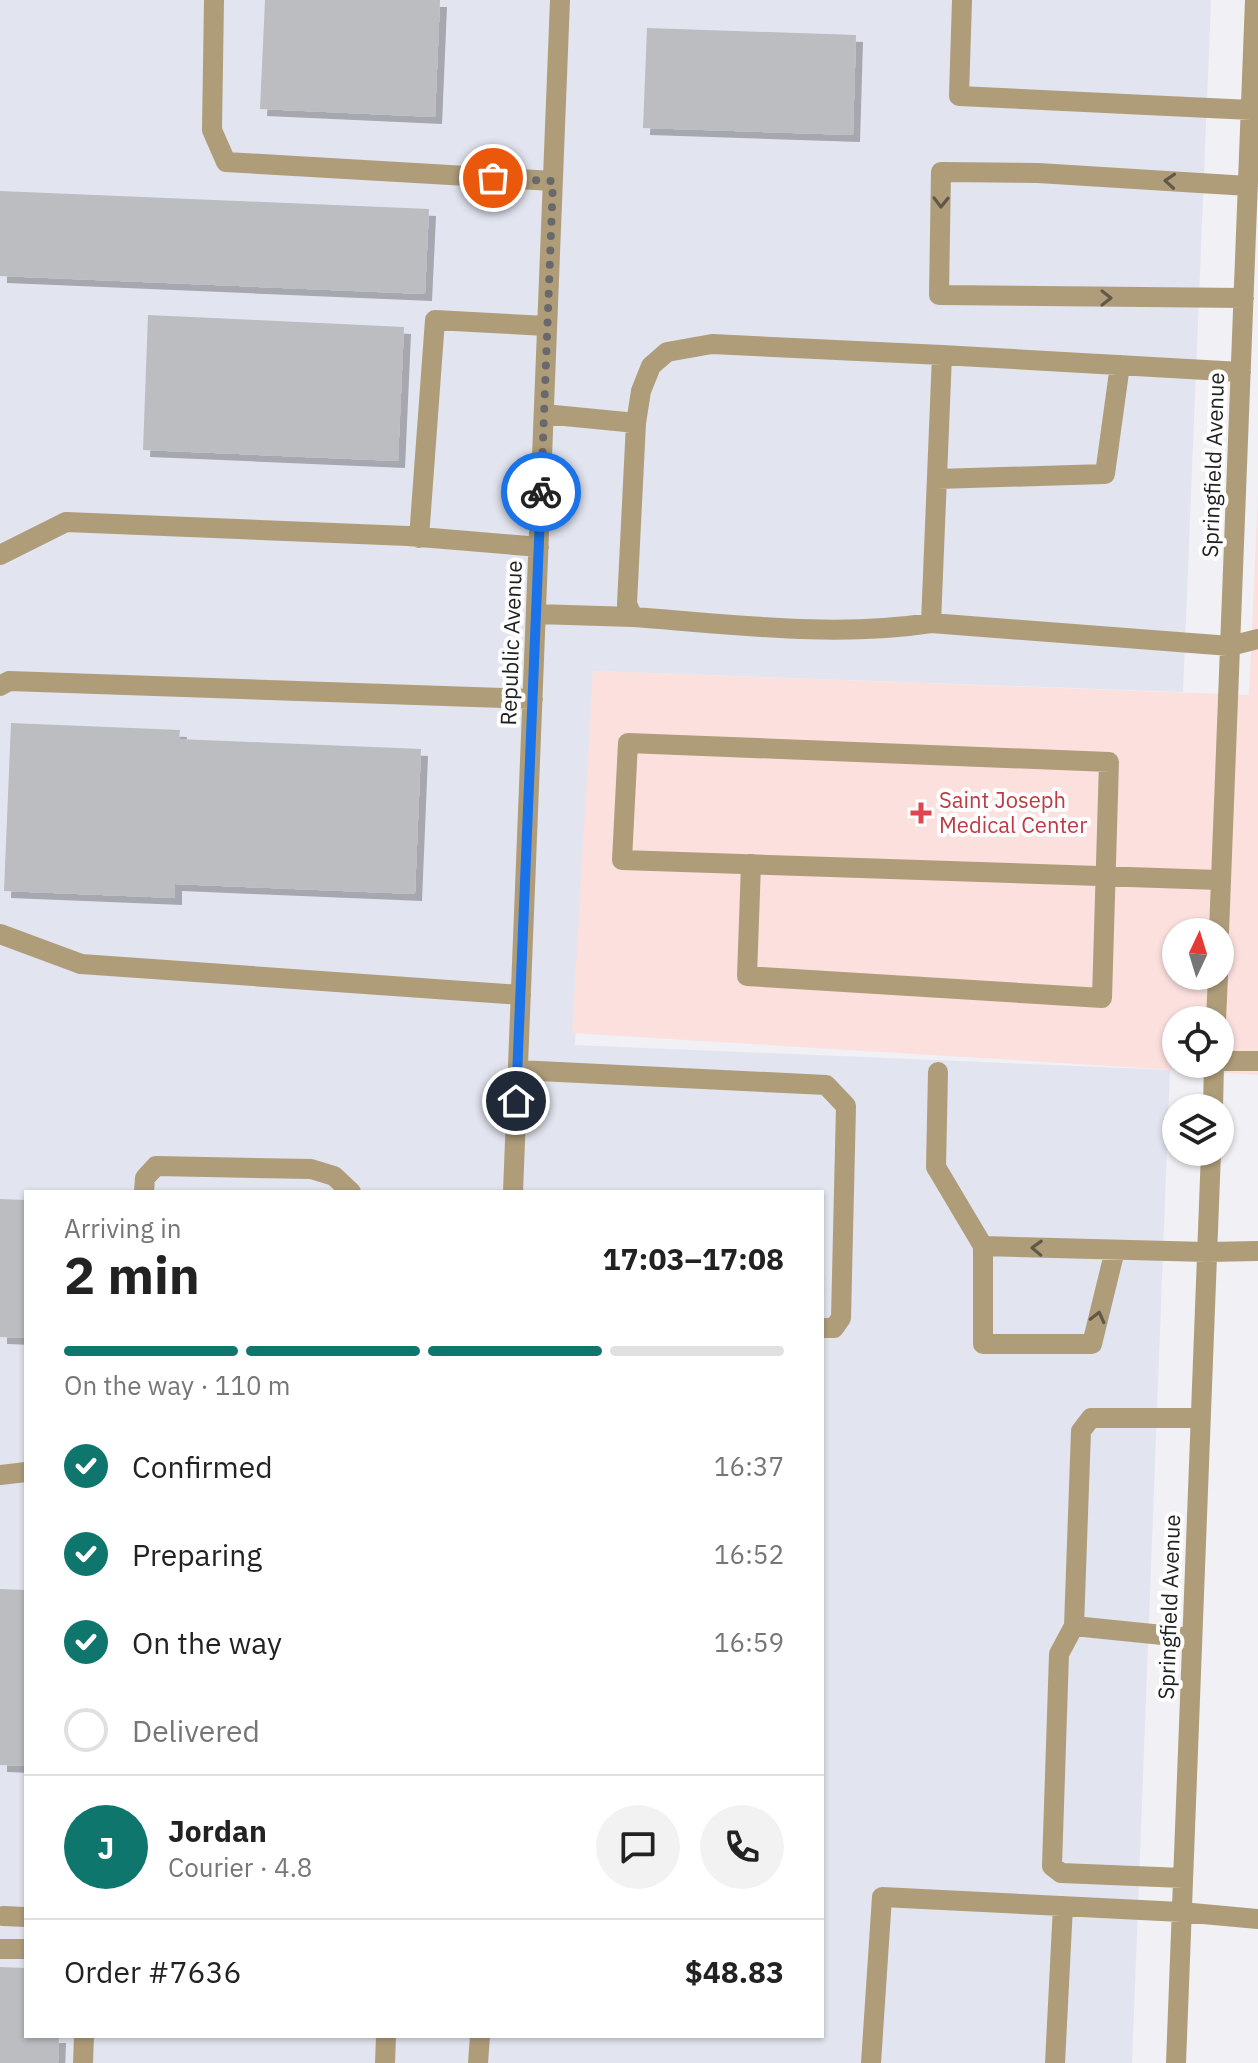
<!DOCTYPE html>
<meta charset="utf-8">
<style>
:root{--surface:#fff;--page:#f2f2f2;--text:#222;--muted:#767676;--line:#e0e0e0;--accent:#0f766e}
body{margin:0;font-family:"IBM Plex Sans",sans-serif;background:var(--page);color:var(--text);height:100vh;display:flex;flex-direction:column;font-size:30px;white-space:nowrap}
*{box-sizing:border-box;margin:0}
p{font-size:26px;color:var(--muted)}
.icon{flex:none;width:44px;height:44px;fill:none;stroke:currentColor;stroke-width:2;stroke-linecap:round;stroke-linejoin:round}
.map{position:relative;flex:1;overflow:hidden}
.drawer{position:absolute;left:24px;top:1190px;width:800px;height:848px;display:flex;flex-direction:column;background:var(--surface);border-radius:0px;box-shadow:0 2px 6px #0004}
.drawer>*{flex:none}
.needle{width:52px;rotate:4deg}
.fabs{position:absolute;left:1162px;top:918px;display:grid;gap:16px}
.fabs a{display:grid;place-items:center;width:72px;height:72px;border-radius:50%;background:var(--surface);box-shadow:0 2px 6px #0004;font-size:40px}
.pin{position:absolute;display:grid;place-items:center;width:68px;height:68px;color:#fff;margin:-34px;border:4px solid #fff;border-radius:50%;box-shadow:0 2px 8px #0007}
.courier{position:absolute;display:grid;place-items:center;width:80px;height:80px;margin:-40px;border:6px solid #1a73e8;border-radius:50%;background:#fff;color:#222;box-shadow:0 2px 10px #0007}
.overview em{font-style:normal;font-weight:700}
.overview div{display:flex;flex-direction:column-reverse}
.overview{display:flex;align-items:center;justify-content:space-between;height:136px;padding:0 40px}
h1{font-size:52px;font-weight:700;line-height:60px}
.bar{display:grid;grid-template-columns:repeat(4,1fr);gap:12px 8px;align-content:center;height:96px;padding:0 40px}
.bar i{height:10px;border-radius:6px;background:var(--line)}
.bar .selected{background:var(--accent)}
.bar p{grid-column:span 4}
.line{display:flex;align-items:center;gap:20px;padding:0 40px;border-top:2px solid var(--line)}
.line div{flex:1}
.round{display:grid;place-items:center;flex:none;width:84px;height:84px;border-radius:42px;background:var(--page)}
ol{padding:0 40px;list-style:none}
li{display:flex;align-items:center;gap:24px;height:88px}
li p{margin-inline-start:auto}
li .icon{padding:8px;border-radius:50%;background:var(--accent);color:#fff;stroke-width:4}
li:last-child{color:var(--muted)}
li i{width:44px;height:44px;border:4px solid var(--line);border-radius:50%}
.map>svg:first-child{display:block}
.built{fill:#e2e4ef;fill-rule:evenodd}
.medical{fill:#fbe0de;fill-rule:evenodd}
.building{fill:#bcbdc1;filter:url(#shadow)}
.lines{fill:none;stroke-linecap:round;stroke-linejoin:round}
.minor{stroke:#af9d7a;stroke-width:20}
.oneway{stroke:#605849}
.done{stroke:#69696b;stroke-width:8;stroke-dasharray:0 14.4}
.route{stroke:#1a73e8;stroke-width:10}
.health-dot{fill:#e0444e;stroke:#fefeff;stroke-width:3}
.labels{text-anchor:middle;stroke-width:8;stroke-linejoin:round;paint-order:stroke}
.street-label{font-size:22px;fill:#202021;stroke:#fefeff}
.health-label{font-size:22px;fill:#be3a42;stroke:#fefeff;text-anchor:start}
</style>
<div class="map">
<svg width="1258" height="2063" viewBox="0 0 1258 2063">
<defs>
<filter id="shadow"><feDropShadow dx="7" dy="7" stdDeviation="0" flood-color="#0004"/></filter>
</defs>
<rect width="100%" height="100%" fill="#f0f0f5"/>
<path class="built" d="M0 0H1211L1183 692 593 671 575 1045 1170 1070 1132 2063H0ZM26 1192H822V2036H26Z"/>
<path class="medical" d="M1258 494V1075L572 1033 593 671 1249 695ZM1176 932H1220V976H1176ZM1176 1020H1220V1064H1176Z"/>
<path class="building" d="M265 0H440L435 117 260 109Z
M647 28 856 35 853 135 643 128Z
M0 191 429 209 425 294 0 276Z
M148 315 404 327 398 461 143 450Z
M11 723 180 730 179 739 421 749 415 894 175 884V898L4 891Z
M0 1199 26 1200V1338L0 1337Z
M0 1589 26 1590V1766L0 1765Z
M0 1967 26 1968V2036H59L58 2063H0Z"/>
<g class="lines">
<path class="minor" d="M214 0 212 130 226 162 553 181
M962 0 959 96 1251 110
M1244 298 939 295 941 172 1038 173 1248 186
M1241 372 942 355 931 623 1230 646 1258 639
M544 414 636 423
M937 479 1105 474 1120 365
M419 538 435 320 547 326
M0 555 66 522 408 536 539 547
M536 614 633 617
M931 623C833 638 731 624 633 617L627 604 636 423 641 391 651 366 667 352 712 344 942 355
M0 686 9 681 533 699
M751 864 747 976 1102 998 1109 762 628 743 622 860C821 867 1021 874 1221 880
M1219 932 1255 0
M0 934 81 964 521 995
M1216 1020 1218 976
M1220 1061H1258
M518 1070 826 1085 846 1106 841 1318 834 1328H822
M938 1072 936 1167 983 1246
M1213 1108 1214 1064
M144 1192 145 1178 156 1166 311 1169 334 1176 351 1192
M513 1192 560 0
M1115 1250 1092 1344H983V1246L1207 1252 1258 1251
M0 1475 26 1472
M1074 1626 1059 1654 1052 1866 1061 1873 1183 1878
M1192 1638 1074 1626 1081 1431 1091 1418H1200
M3 1916 26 1917
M0 1949H26
M83 2063 84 2036
M385 2063 386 2036
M478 2063 480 2036
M871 2063 882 1897 1181 1912 1258 1919
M1055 2063 1063 1906
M1176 2063 1211 1152"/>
</g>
<defs><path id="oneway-chevron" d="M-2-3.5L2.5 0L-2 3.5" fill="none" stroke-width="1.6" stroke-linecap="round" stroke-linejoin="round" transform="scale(2)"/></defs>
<g class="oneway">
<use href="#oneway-chevron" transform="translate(1170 181) rotate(-176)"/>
<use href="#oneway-chevron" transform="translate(941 202) rotate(91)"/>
<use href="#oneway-chevron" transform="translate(1106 298)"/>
<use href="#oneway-chevron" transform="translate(1037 1248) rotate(-178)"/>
<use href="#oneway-chevron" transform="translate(1098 1317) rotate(-76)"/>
</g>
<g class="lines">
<path class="done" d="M493 178 553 181 541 492"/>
<path class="route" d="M516 1101 541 492"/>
</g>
<path class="health-dot" d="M917 801h8v8h8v8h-8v8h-8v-8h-8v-8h8z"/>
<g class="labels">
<g class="street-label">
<text transform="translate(1213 465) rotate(-88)" y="8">Springfield Avenue</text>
<text transform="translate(511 643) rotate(-88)" y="8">Republic Avenue</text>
<text transform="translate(1169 1607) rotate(-88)" y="8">Springfield Avenue</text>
</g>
<g class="health-label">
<text x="939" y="808">Saint Joseph<tspan x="939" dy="25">Medical Center</tspan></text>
</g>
</g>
</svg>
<div class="fabs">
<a><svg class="needle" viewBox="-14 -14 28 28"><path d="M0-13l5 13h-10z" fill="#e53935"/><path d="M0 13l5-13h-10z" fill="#767676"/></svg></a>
<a><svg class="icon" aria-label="locate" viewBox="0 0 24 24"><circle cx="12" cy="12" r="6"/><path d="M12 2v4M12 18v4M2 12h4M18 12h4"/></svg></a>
<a><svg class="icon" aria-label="layers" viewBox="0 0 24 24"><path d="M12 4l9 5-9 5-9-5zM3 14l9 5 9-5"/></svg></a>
</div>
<div class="pin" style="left:493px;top:178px;background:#ea580c"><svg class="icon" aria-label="bag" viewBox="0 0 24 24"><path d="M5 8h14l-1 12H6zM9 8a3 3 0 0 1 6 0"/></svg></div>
<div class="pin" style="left:516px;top:1101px;background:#1f2937"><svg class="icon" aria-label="home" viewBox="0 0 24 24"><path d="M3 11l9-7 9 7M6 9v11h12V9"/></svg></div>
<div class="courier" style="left:541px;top:492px"><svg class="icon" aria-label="bike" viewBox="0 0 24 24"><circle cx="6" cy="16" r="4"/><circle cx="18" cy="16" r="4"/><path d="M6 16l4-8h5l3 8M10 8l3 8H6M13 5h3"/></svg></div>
<section class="drawer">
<div class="overview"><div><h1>2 min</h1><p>Arriving in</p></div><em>17:03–17:08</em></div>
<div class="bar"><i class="selected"></i><i class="selected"></i><i class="selected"></i><i></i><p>On the way · 110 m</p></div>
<ol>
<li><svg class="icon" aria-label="check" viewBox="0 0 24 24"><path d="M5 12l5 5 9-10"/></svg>Confirmed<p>16:37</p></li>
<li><svg class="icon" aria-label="check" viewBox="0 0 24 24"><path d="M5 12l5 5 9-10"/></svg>Preparing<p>16:52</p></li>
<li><svg class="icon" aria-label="check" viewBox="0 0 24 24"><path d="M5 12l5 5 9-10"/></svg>On the way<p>16:59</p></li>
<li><i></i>Delivered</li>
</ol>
<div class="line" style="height:144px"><b class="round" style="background:var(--accent);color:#fff">J</b><div><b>Jordan</b><p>Courier · 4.8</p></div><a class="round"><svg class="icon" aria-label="chat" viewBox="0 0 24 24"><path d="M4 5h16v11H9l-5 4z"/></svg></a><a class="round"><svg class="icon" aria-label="phone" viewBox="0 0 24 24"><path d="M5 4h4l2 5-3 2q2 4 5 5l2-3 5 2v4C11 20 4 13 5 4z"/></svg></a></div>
<div class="line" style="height:104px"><div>Order #7636</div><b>$48.83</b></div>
</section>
</div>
